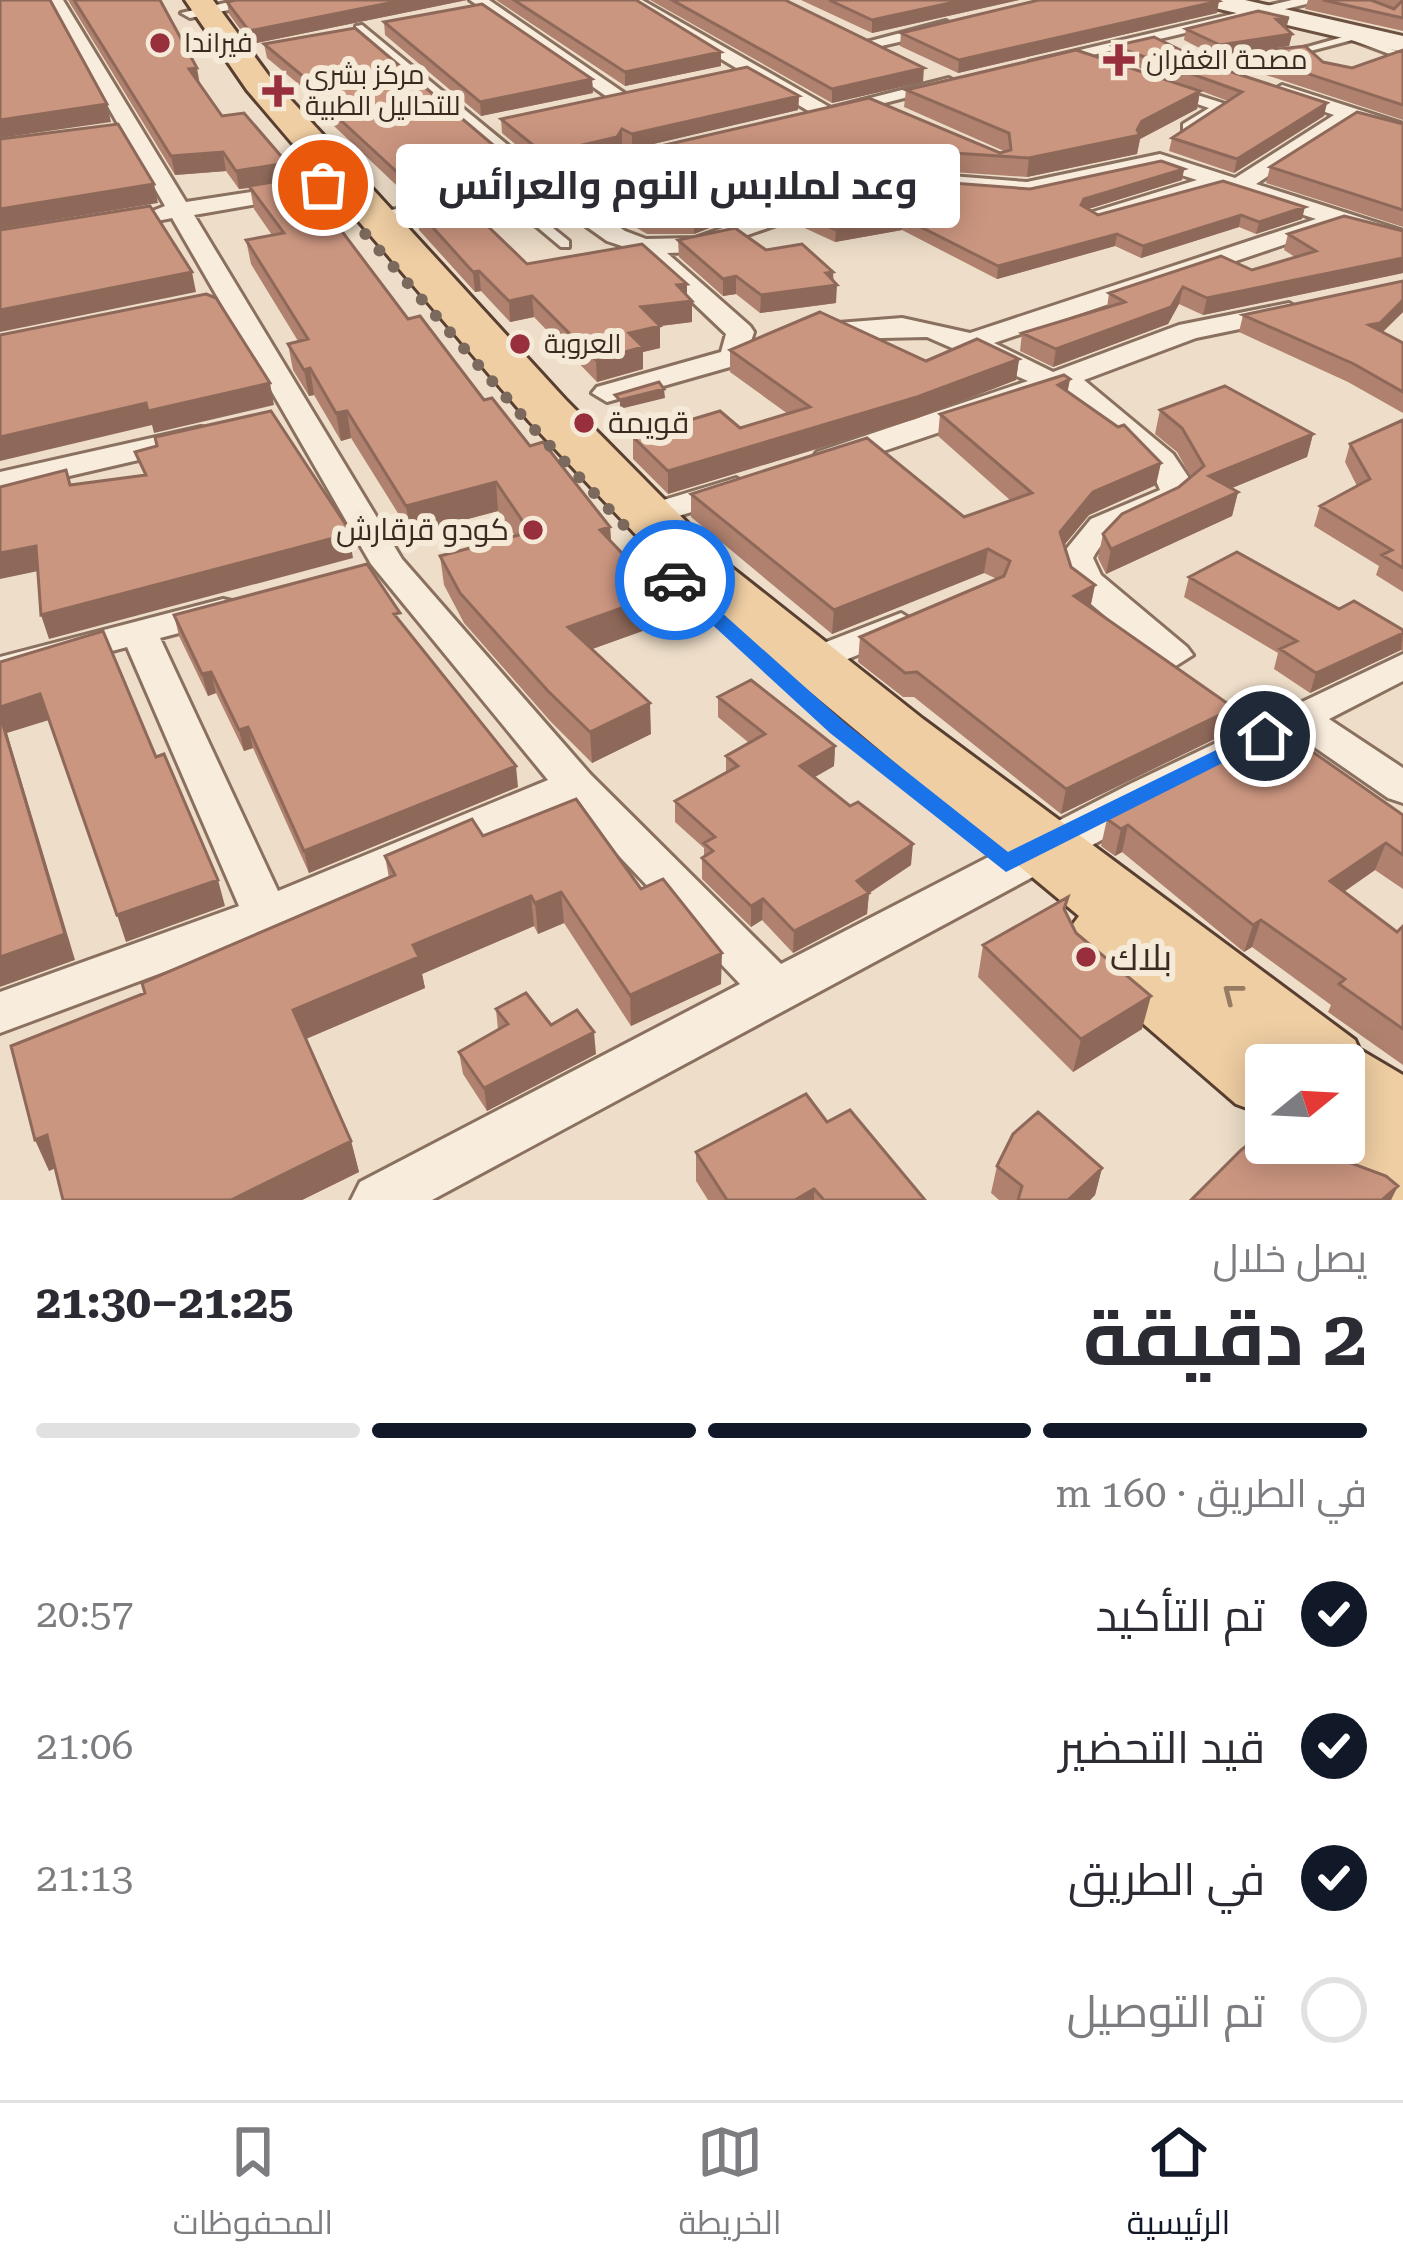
<!DOCTYPE html>
<html lang="ar">
<meta charset="utf-8">
<style>
:root{--surface:#fff;--page:#f7f7f7;--text:#2b2b33;--muted:#7c7c81;--line:#e1e1e2;--accent:#111827}
body{margin:0;font-family:"Roboto Serif",Cairo,serif;background:var(--page);color:var(--text);direction:rtl;height:100vh;display:flex;flex-direction:column;font-size:45px;white-space:nowrap}
*{box-sizing:border-box;margin:0}
p{font-size:39px;color:var(--muted)}
.icon{flex:none;width:66px;height:66px;fill:none;stroke:currentColor;stroke-width:2;stroke-linecap:round;stroke-linejoin:round}
.map{position:relative;height:1200px;overflow:hidden;direction:ltr}
.drawer{display:flex;flex-direction:column;background:var(--surface);flex:1}
.drawer>*{flex:none}
.needle{width:78px;rotate:72deg}
.tools{position:absolute;left:1245px;top:1044px;display:grid;gap:24px}
.tools a{display:grid;place-items:center;width:120px;height:120px;border-radius:12px;background:var(--surface);box-shadow:0 6px 30px #0003;font-size:60px}
.pin{position:absolute;display:grid;place-items:center;width:102px;height:102px;color:#fff;margin:-51px;border:6px solid #fff;border-radius:50%;box-shadow:0 3px 12px #0007}
.courier{position:absolute;display:grid;place-items:center;width:120px;height:120px;margin:-60px;border:9px solid #1a73e8;border-radius:50%;background:#fff;color:#222;box-shadow:0 3px 15px #0007}
.bubble{position:absolute;height:84px;border-radius:12px;background:var(--surface);box-shadow:0 6px 30px #0003;font-size:39px;font-weight:700;line-height:84px;text-align:center;direction:rtl}
.summary em{font-style:normal;font-weight:700}
.summary div{display:flex;flex-direction:column-reverse}
.summary{display:flex;align-items:center;justify-content:space-between;height:204px;padding:0 36px}
h1{font-size:78px;font-weight:700;line-height:90px}
.bar{display:grid;grid-template-columns:repeat(4,1fr);gap:18px 12px;align-content:center;height:144px;padding:0 36px}
.bar i{height:15px;border-radius:9px;background:var(--line)}
.bar .current{background:var(--accent)}
.bar p{grid-column:span 4}
ol{padding:0 36px;list-style:none}
li{display:flex;align-items:center;gap:36px;height:132px}
li p{margin-inline-start:auto}
li .icon{padding:12px;border-radius:50%;background:var(--accent);color:#fff;stroke-width:4}
li:last-child{color:var(--muted)}
li i{width:66px;height:66px;border:6px solid var(--line);border-radius:50%}
.tabs{display:flex;justify-content:space-around;align-items:center;height:168px;border-top:3px solid var(--line);background:var(--surface);font-size:33px;color:var(--muted)}
.tabs a{display:grid;justify-items:center;gap:6px}
.tabs .current{color:var(--accent)}
.map>svg:first-child{display:block}
.lines{fill:none;stroke-linecap:round;stroke-linejoin:round}
.lane-casing{stroke:#8a705e;stroke-width:6}
.street-casing{stroke:#8a705e;stroke-width:6}
.secondary-casing{stroke:#6c5141;stroke-width:6}
.primary-casing{stroke:#583f31;stroke-width:6}
.lane{fill:#f8ecdc;fill-rule:evenodd}
.street{fill:#f8ecdc;fill-rule:evenodd}
.secondary{fill:#f8ecdc;fill-rule:evenodd}
.primary{fill:#efcea3;fill-rule:evenodd}
.wall{fill:#af816e}
.shaded-wall{fill:#8e695a}
.building{fill:#cb9680;stroke:#8e695a;stroke-width:3}
.oneway{stroke:#957c62}
.route{fill:#1a73e8}
.done{stroke:#7a695c;stroke-width:12;stroke-dasharray:0 21.6}
.poi-dot{fill:#972f3d;stroke:#f5e9d8;stroke-width:4.5}
.labels{text-anchor:middle;stroke-width:12;stroke-linejoin:round;paint-order:stroke}
.far-poi-label{font-size:27px;fill:#3b2a21;stroke:#f5e9d8;text-anchor:start}
.poi-label{font-size:30px;fill:#3b2a21;stroke:#f5e9d8;text-anchor:start}
.near-poi-label{font-size:36px;fill:#3b2a21;stroke:#f5e9d8;text-anchor:start}
</style>
<div class="map">
<svg width="1403" height="1200" viewBox="0 0 1403 1200">
<rect width="100%" height="100%" fill="#eedec9"/>
<g class="lines">
<defs>
<path id="lane" d="M1337 31 1403 53V59L1352 40 1291 56 1286 53 1343 37 1337 35Z
M1263 54 1268 57 1266 59 1205 67 1200 64Z
M499 191H507L569 241V247H561L499 195Z"/>
<path id="street" d="M47 0H63L186 202 356 176V186L348 188 194 215 402 559 591 775 781 964 1130 784 1403 654V681L1329 719 1403 768V803L1388 798 1297 735 432 1200H351L360 1182 740 984 570 804 282 928 0 1033V992L239 906 127 647 0 681V657L223 599 236 602 241 610 236 618 160 638 278 891 548 780 371 564 172 218 157 221 145 214 165 206Z
M238 0H277L190 18 181 13Z
M470 0H489L630 97 613 101Z
M622 0H642L831 108 949 78 959 84 822 119Z
M1292 0H1323L1038 68 1029 62Z
M946 21 955 26 952 30 868 49 859 44Z
M362 25 544 175 719 138V148L557 185 625 231 646 239 695 238 777 209 938 175 1027 182 1160 154 1235 178 1334 115 1275 95 1272 91 1282 85 1403 124V137L1353 121 1256 184 1403 231V246L1339 226 994 343 1053 372 1179 325 1289 303 1302 311 1298 317 1196 338 1084 380 1173 454 1195 487C1171 523 1114 516 1093 558L1101 575 1187 647 1193 655 1174 667 1161 663 1072 588 1059 558 1091 519 1160 490 1150 467 1062 391 839 466H817L812 459 817 452 1028 381 927 337 838 339 824 331 838 323 902 318 970 333 1316 219 1221 188 1095 222 1083 215 1197 180 1159 168 1027 196 938 189 791 220 698 252 667 253 750 326 754 332 744 363 607 402 592 393 597 387 721 352 726 334 640 252 607 241 535 190 374 224V214L523 180 356 34V26Z
M1147 79 1235 107 1197 132H1183V124L1209 108 1147 87Z
M201 427 212 429 216 436 212 443 0 492V472Z
M736 478 752 488 747 495 646 526 629 516 634 509Z
M901 613 919 624 914 632 811 674 798 671 792 662 798 653Z"/>
<path id="secondary" d="M1198 0H1245L1403 36V52L1202 5Z"/>
<path id="primary" d="M185 0H213L269 76 565 399 731 567 923 719 1355 1040 1359 1049 1403 1075V1200C1350 1200 1326 1195 1302 1143H1344V1065H1266V1115L1236 1104 1072 962 1061 940 1079 916 689 591 529 421 247 90Z"/>
</defs>
<use href="#lane" class="lane-casing"/>
<use href="#street" class="street-casing"/>
<use href="#secondary" class="secondary-casing"/>
<use href="#primary" class="primary-casing"/>
<use href="#lane" class="lane"/>
<use href="#street" class="street"/>
<use href="#secondary" class="secondary"/>
<use href="#primary" class="primary"/>
</g>
<path class="wall" d="M68 0H160L200 85 222 116 289 179 408 319 484 400 610 527 611 541 661 594 662 624 592 649 651 734 592 763 551 722 464 623 444 585 440 556 515 536 498 511 411 534 351 438 341 441 314 395 309 396 293 370 288 344 298 341 251 264 246 240 272 235 254 209 250 188 239 189 226 171 175 175Z
M236 0H467L251 44 229 14 227 2Z
M496 0H636L721 66 625 86Z
M650 0H785L923 82 832 103Z
M801 0H1019L872 33Z
M1308 0H1403V31L1305 9Z
M1217 13 958 73 900 46 901 33Z
M384 22 592 79 593 93 481 116 385 35Z
M1186 29H1286L1292 34 1289 46 1217 57 1184 40Z
M264 44 512 161 513 177 412 200 335 127 307 91 267 58Z
M1114 46 1213 66 1324 116 1234 173 1169 151 1172 138 1228 101 1112 58Z
M1403 50V120L1242 67 1245 53 1323 62 1352 68Z
M906 90 1200 91 1197 109 1140 139 1137 154 1027 177 937 171 764 209 665 164V145L1000 153 1006 152 904 107Z
M799 96 798 110 632 149 622 144 617 152 545 169 502 133 501 119Z
M1403 124V227L1266 183 1270 167Z
M1184 169 1182 180 1088 209 1098 215 1223 181 1302 219 1256 234 1239 227 1141 258 1115 246 997 279 902 230 835 242 796 224V212L1030 189Z
M566 171 712 211V227L694 234H647L567 187Z
M426 198 518 217 486 225 527 264 687 284V295L692 301V322L660 326V348L643 352V369L597 382 534 317 510 322 481 291 475 292 419 230 417 210 427 208Z
M1403 231V273L1203 315 1179 304 1168 324 1053 367 1020 351 1022 333 1107 308 1109 293 1252 270 1295 257 1284 250 1288 234Z
M678 240 766 250 833 272 836 303 760 313 736 294 723 296 679 257Z
M1403 281V312L1383 332 1403 343V413L1348 382 1239 332 1243 315Z
M730 350 926 361 1019 359 1016 380 915 419 668 494 633 459V437L740 428 788 414 730 372Z
M1070 379 1067 392 1156 485 1089 515 1064 545 1071 567 1095 585 1090 607 1234 708 1227 733 1061 814 914 697H903L858 662 860 637 997 579 984 573 832 634 691 517V494L964 517 1010 500 938 436 940 414Z
M1160 410 1313 434 1307 457 1232 488 1238 492 1232 516 1106 574 1098 558 1103 534 1179 487 1191 477 1177 452 1155 434Z
M1403 420V592L1376 575 1379 566 1314 526 1320 506 1357 486 1345 462 1350 444Z
M1189 577 1339 609 1403 630V651L1401 650 1310 693 1274 669 1278 653 1184 597Z
M174 615 402 624 518 787 309 873 253 748 244 751 216 693 208 696 179 636Z
M718 697 835 746 834 766 815 777 911 865 869 893 867 914 793 953 762 920 751 927 702 879V858L704 856V848L675 822V801L726 773V756L749 743 718 717Z
M1290 748 1403 815V889L1375 870 1344 892 1397 932 1403 926V1065L1328 1012 1331 1005 1252 947 1244 952 1122 852 1115 856 1101 846 1107 819Z
M483 836 641 889 721 984 631 1026 564 923 538 934 534 926 422 974 425 988 306 1039 351 1141 359 1172 302 1200H63L55 1168 49 1171 145 993 389 878 385 856Z
M1065 911 1076 933 1142 1029 1073 1072 978 977 983 945Z
M496 1009 551 1025 596 1054 487 1111 463 1074 459 1052 498 1030Z
M827 1122 925 1200H708L696 1181V1152Z
M997 1166 1102 1168 1095 1195 1090 1200H999L991 1193Z"/>
<path class="shaded-wall" d="M404 0H467L251 44 249 31Z
M964 0H1019L872 33V20Z
M1219 1 1217 13 958 73 959 60Z
M1289 18 1286 29 1276 19Z
M1292 34 1289 46 1217 57 1220 45Z
M721 52V66L625 86V72Z
M197 68 200 85 189 69Z
M924 68 923 82 832 103V89Z
M592 79 593 93 481 116 480 102Z
M1200 91 1197 109 1140 139 1137 154 1027 177 1029 158 1142 121Z
M799 96 798 110 632 149V134Z
M1327 103 1324 116 1234 173 1237 159Z
M107 104 111 122 0 138V120Z
M622 129V144L617 152 545 169 544 154Z
M223 152 226 171 175 175 171 156Z
M939 152 937 171 764 209V189Z
M512 161 513 177 412 200 410 184Z
M287 163 290 182 239 189 236 171Z
M1184 169 1182 180 1082 211 1081 205 1084 199Z
M154 184 158 203 0 229V209Z
M516 197 518 217 472 229 470 209Z
M1305 207 1302 219 1256 234 1259 222Z
M712 211V227L694 234V217Z
M1241 215 1239 227 1141 258 1143 246Z
M903 218 902 230 835 242 836 230Z
M1117 234 1115 246 997 279 998 266Z
M1403 258V273L1203 315 1207 298Z
M479 271 481 291 475 292 473 272Z
M192 272 196 292 0 332V310Z
M833 272 832 286 837 285 836 303 760 313 761 295Z
M736 276V294L723 296V279Z
M687 284V301H692V322L660 326V348L643 352V369L597 382 596 360 629 333 641 307 677 285Z
M1183 287 1179 304 1168 324 1053 367 1056 349Z
M532 296 534 317 510 322 509 301Z
M1403 300V312L1374 340 1369 325Z
M1019 359 1016 380 915 419 668 494V471Z
M310 368 314 395 309 396 304 370Z
M1070 379 1066 400 1058 385Z
M270 383 274 405 154 433 152 425 0 461V437L146 403Z
M664 389 665 398 620 409V400Z
M347 411 351 438 341 441 336 413Z
M1313 434 1307 457 1203 500 1209 476Z
M1161 463 1156 485 1089 515 1056 555 1060 532 1093 492Z
M496 482 498 511 411 534 406 506Z
M1238 492 1232 516 1106 574 1111 549Z
M610 527 612 556 600 530Z
M349 534 353 558 49 639 41 615Z
M36 546 43 570 0 579V553Z
M988 549 984 573 832 634 834 610Z
M1095 585 1090 609 1074 596Z
M661 594 662 624 570 657 568 627Z
M1403 633 1401 650 1310 693 1316 673Z
M211 672 216 693 208 696 202 674Z
M40 694 49 720 7 733 75 960 0 987V707Z
M650 703 651 734 592 763 590 732Z
M1234 708 1227 733 1061 814 1066 789Z
M248 727 253 748 244 751 239 730Z
M835 746 834 766 799 786 800 766Z
M516 766 518 787 309 873 304 851Z
M1128 825 1122 852 1115 856 1121 829Z
M1386 843 1375 870 1320 908 1330 881Z
M913 844 911 865 865 896 869 893 867 914 793 953 794 931 857 881Z
M218 880 225 906 126 942 117 915Z
M561 892 564 923 538 934 535 903Z
M531 896 534 926 422 974 425 988 301 1041 293 1010 413 945Z
M763 899 762 920 751 927V906Z
M1261 920 1252 947 1244 952 1253 925Z
M722 953 721 984 631 1026 630 995Z
M1151 996 1142 1029 1073 1072 1081 1039Z
M594 1032 596 1054 487 1111 484 1088Z
M47 1135 60 1166 49 1171 35 1140Z
M351 1141 359 1172 302 1200H231Z
M1102 1168 1095 1195 1090 1200H1068Z
M1398 1186 1391 1200H1382Z
M814 1189V1200H795Z"/>
<path class="building" d="M0 0H50L107 104 0 120Z
M74 0H160L197 68 189 69 222 116 244 113 287 163 236 171 223 152 171 156Z
M236 0H404L249 31 227 2Z
M514 0H636L721 52 625 72Z
M672 0H785L924 68 832 89Z
M829 0H964L872 20Z
M1039 0H1217L1219 1 959 60 901 33Z
M1323 0H1371L1394 9 1403 0V18Z
M482 4 592 79 480 102 384 22Z
M1258 11 1289 18 1276 19 1292 34 1220 45 1186 29Z
M355 28 512 161 410 184 333 113 304 77 264 44Z
M1154 37 1213 66 1327 103 1237 159 1172 138 1242 92 1114 46Z
M1305 46 1323 62 1352 68 1403 50V105L1245 53Z
M1076 50 1200 91 1142 121 1137 130 1140 135 1029 158 939 152 764 189 665 145 869 98 1000 153 1011 150 1009 133 906 90Z
M747 67 799 96 632 134 622 129 617 137 544 154 501 119Z
M1357 112 1403 124V210L1270 167Z
M118 124 154 184 0 209V139Z
M635 155 712 211 694 217 646 218 566 171Z
M1161 161 1184 169 1084 199 1081 205 1098 215 1223 181 1305 207 1259 222 1241 215 1143 246 1117 234 998 266 903 218 836 230 796 212 939 182 1030 189Z
M301 177 408 319 420 316 484 400 492 398 530 446 543 442 610 527 600 530 661 594 568 627 650 703 590 732 548 691 460 593 440 556 530 532 496 482 406 506 347 411 336 413 310 368 304 370 288 344 308 339 246 240 284 233 249 186Z
M499 183 516 197 470 209 527 264 642 244 687 284 677 285 692 301 641 307 660 326 629 333 643 347 596 360 532 296 509 301 479 271 473 272 417 210 434 207 426 198Z
M150 206 192 272 0 310V230Z
M1344 216 1403 231V258L1207 298 1183 287 1171 307 1056 349 1022 333 1125 302 1109 293 1221 256 1252 270 1316 251 1288 234Z
M735 228 766 250 802 244 833 272 826 273 837 285 761 295 736 276 723 279 678 240Z
M1403 281V300L1380 323 1369 325 1403 343V392L1354 364 1243 315Z
M206 294 216 298 270 383 148 411 146 403 0 437V335Z
M820 312 926 361 977 339 1019 359 917 397 668 471 633 437 720 411 740 428 810 407 730 350Z
M1064 375 1070 379 1058 385 1118 427 1124 425 1161 463 1093 492 1060 532 1071 567 1095 585 1074 596 1234 708 1066 789 917 672 905 673 860 637 1004 576 1010 561 988 549 834 610 691 494 867 438 964 517 1032 493 940 414Z
M659 382 664 389 620 400 615 395Z
M1225 386 1313 434 1209 476 1238 492 1111 549 1103 534 1122 514 1179 487 1204 466 1182 428 1160 410Z
M271 411 346 525 349 534 41 615 36 546 0 553V487L66 470 70 485 146 475 135 452 157 446 155 437Z
M1403 420V568L1382 555 1392 550 1320 506 1370 479 1350 444Z
M1237 552 1339 609 1354 601 1403 630V633L1316 673 1280 649 1297 641 1189 577Z
M367 564 400 613 394 614 516 766 304 851 248 727 239 730 211 672 202 674 174 615Z
M103 631 156 757 164 754 218 880 117 915 40 694 0 707V662Z
M751 680 835 746 800 766 850 806 858 802 913 844 857 881 869 893 794 931 763 899 751 906 702 858 713 851 704 843 715 837 675 801 738 766 726 756 765 734 718 697Z
M0 715 65 934 0 957Z
M1269 733 1290 748 1300 743 1403 815V855L1386 843 1330 881 1397 932 1403 926V1029L1339 984 1345 979 1261 920 1253 925 1128 825 1121 829 1107 819Z
M576 799 641 889 663 879 722 953 630 995 561 892 535 903 531 896 413 945 419 957 293 1010 351 1141 231 1200H63L47 1135 35 1140 11 1046 145 993 142 983 395 875 385 856 472 819 483 836Z
M1068 897 1064 909 1076 933 1151 996 1081 1039 983 945Z
M526 993 551 1025 577 1010 594 1032 484 1088 459 1052 508 1024 496 1009Z
M806 1094 827 1122 850 1110 925 1200H824L814 1189 795 1200H727L696 1152Z
M1038 1112 1102 1168 1068 1200H1018L1022 1186 997 1166 1013 1134Z
M1266 1130V1143H1328L1340 1159 1386 1176 1398 1186 1382 1200H1191L1241 1150Z"/>
<defs><path id="oneway-chevron" d="M-2-3.5L2.5 0L-2 3.5" fill="none" stroke-width="1.6" stroke-linecap="round" stroke-linejoin="round" transform="scale(3)"/></defs>
<use class="oneway" href="#oneway-chevron" transform="translate(1232 993) rotate(-142)"/>
<path class="route" d="M668 576H681L845 723 1008 852 1257 730 1276 736 1006 872 830 733 668 584Z"/>
<g class="lines">
<path class="done" d="M323 185 524 418 675 580"/>
</g>
<g class="poi-dot">
<circle cx="160" cy="43" r="12"/>
<path d="M1113 42h12v12h12v12h-12v12h-12v-12h-12v-12h12z"/>
<path d="M272 73h12v12h12v12h-12v12h-12v-12h-12v-12h12z"/>
<circle cx="520" cy="344" r="12"/>
<circle cx="584" cy="423" r="12"/>
<circle cx="533" cy="530" r="12"/>
<circle cx="1086" cy="957" r="12"/>
</g>
<g class="labels">
<g class="far-poi-label">
<text x="184" y="52">فيراندا</text>
<text x="1146" y="69">مصحة الغفران</text>
<text x="305" y="84">مركز بشرى<tspan x="305" dy="31">للتحاليل الطبية</tspan></text>
<text x="544" y="353">العروبة</text>
</g>
<g class="poi-label">
<text x="608" y="433">قويمة</text>
<text x="509" y="540" text-anchor="end">كودو قرقارش</text>
</g>
<g class="near-poi-label">
<text x="1110" y="970">بلاك</text>
</g>
</g>
</svg>
<div class="tools">
<a><svg class="needle" viewBox="-14 -14 28 28"><path d="M0-13l5 13h-10z" fill="#e53935"/><path d="M0 13l5-13h-10z" fill="#7c7c81"/></svg></a>
</div>
<div class="pin" style="left:323px;top:185px;background:#ea580c"><svg class="icon" aria-label="bag" viewBox="0 0 24 24"><path d="M5 8h14l-1 12H6zM9 8a3 3 0 0 1 6 0"/></svg></div>
<div class="pin" style="left:1265px;top:736px;background:#1f2937"><svg class="icon" aria-label="home" viewBox="0 0 24 24"><path d="M3 11l9-7 9 7M6 9v11h12V9"/></svg></div>
<div class="courier" style="left:675px;top:580px"><svg class="icon" aria-label="car" viewBox="0 0 24 24"><path d="M5 17H2v-5l4-1 3-4h7l3 4 3 1v5h-3M9 17h6M6 11h13"/><circle cx="7" cy="17" r="2"/><circle cx="17" cy="17" r="2"/></svg></div>
<div class="bubble" style="left:396px;top:144px;width:564px">وعد لملابس النوم والعرائس</div>
</div>
<section class="drawer">
<div class="summary"><div><h1>2 دقيقة</h1><p>يصل خلال</p></div><em>21:25–21:30</em></div>
<div class="bar"><i class="current"></i><i class="current"></i><i class="current"></i><i></i><p>في الطريق · 160 m</p></div>
<ol>
<li><svg class="icon" aria-label="check" viewBox="0 0 24 24"><path d="M5 12l5 5 9-10"/></svg>تم التأكيد<p>20:57</p></li>
<li><svg class="icon" aria-label="check" viewBox="0 0 24 24"><path d="M5 12l5 5 9-10"/></svg>قيد التحضير<p>21:06</p></li>
<li><svg class="icon" aria-label="check" viewBox="0 0 24 24"><path d="M5 12l5 5 9-10"/></svg>في الطريق<p>21:13</p></li>
<li><i></i>تم التوصيل</li>
</ol>
</section>
<nav class="tabs">
<a class="current"><svg class="icon" aria-label="home" viewBox="0 0 24 24"><path d="M3 11l9-7 9 7M6 9v11h12V9"/></svg>الرئيسية</a>
<a><svg class="icon" aria-label="map" viewBox="0 0 24 24"><path d="M3 6l6-2 6 2 6-2v14l-6 2-6-2-6 2zM9 4v14M15 6v14"/></svg>الخريطة</a>
<a><svg class="icon" aria-label="saved" viewBox="0 0 24 24"><path d="M7 4h10v16l-5-4-5 4z"/></svg>المحفوظات</a>
</nav>
